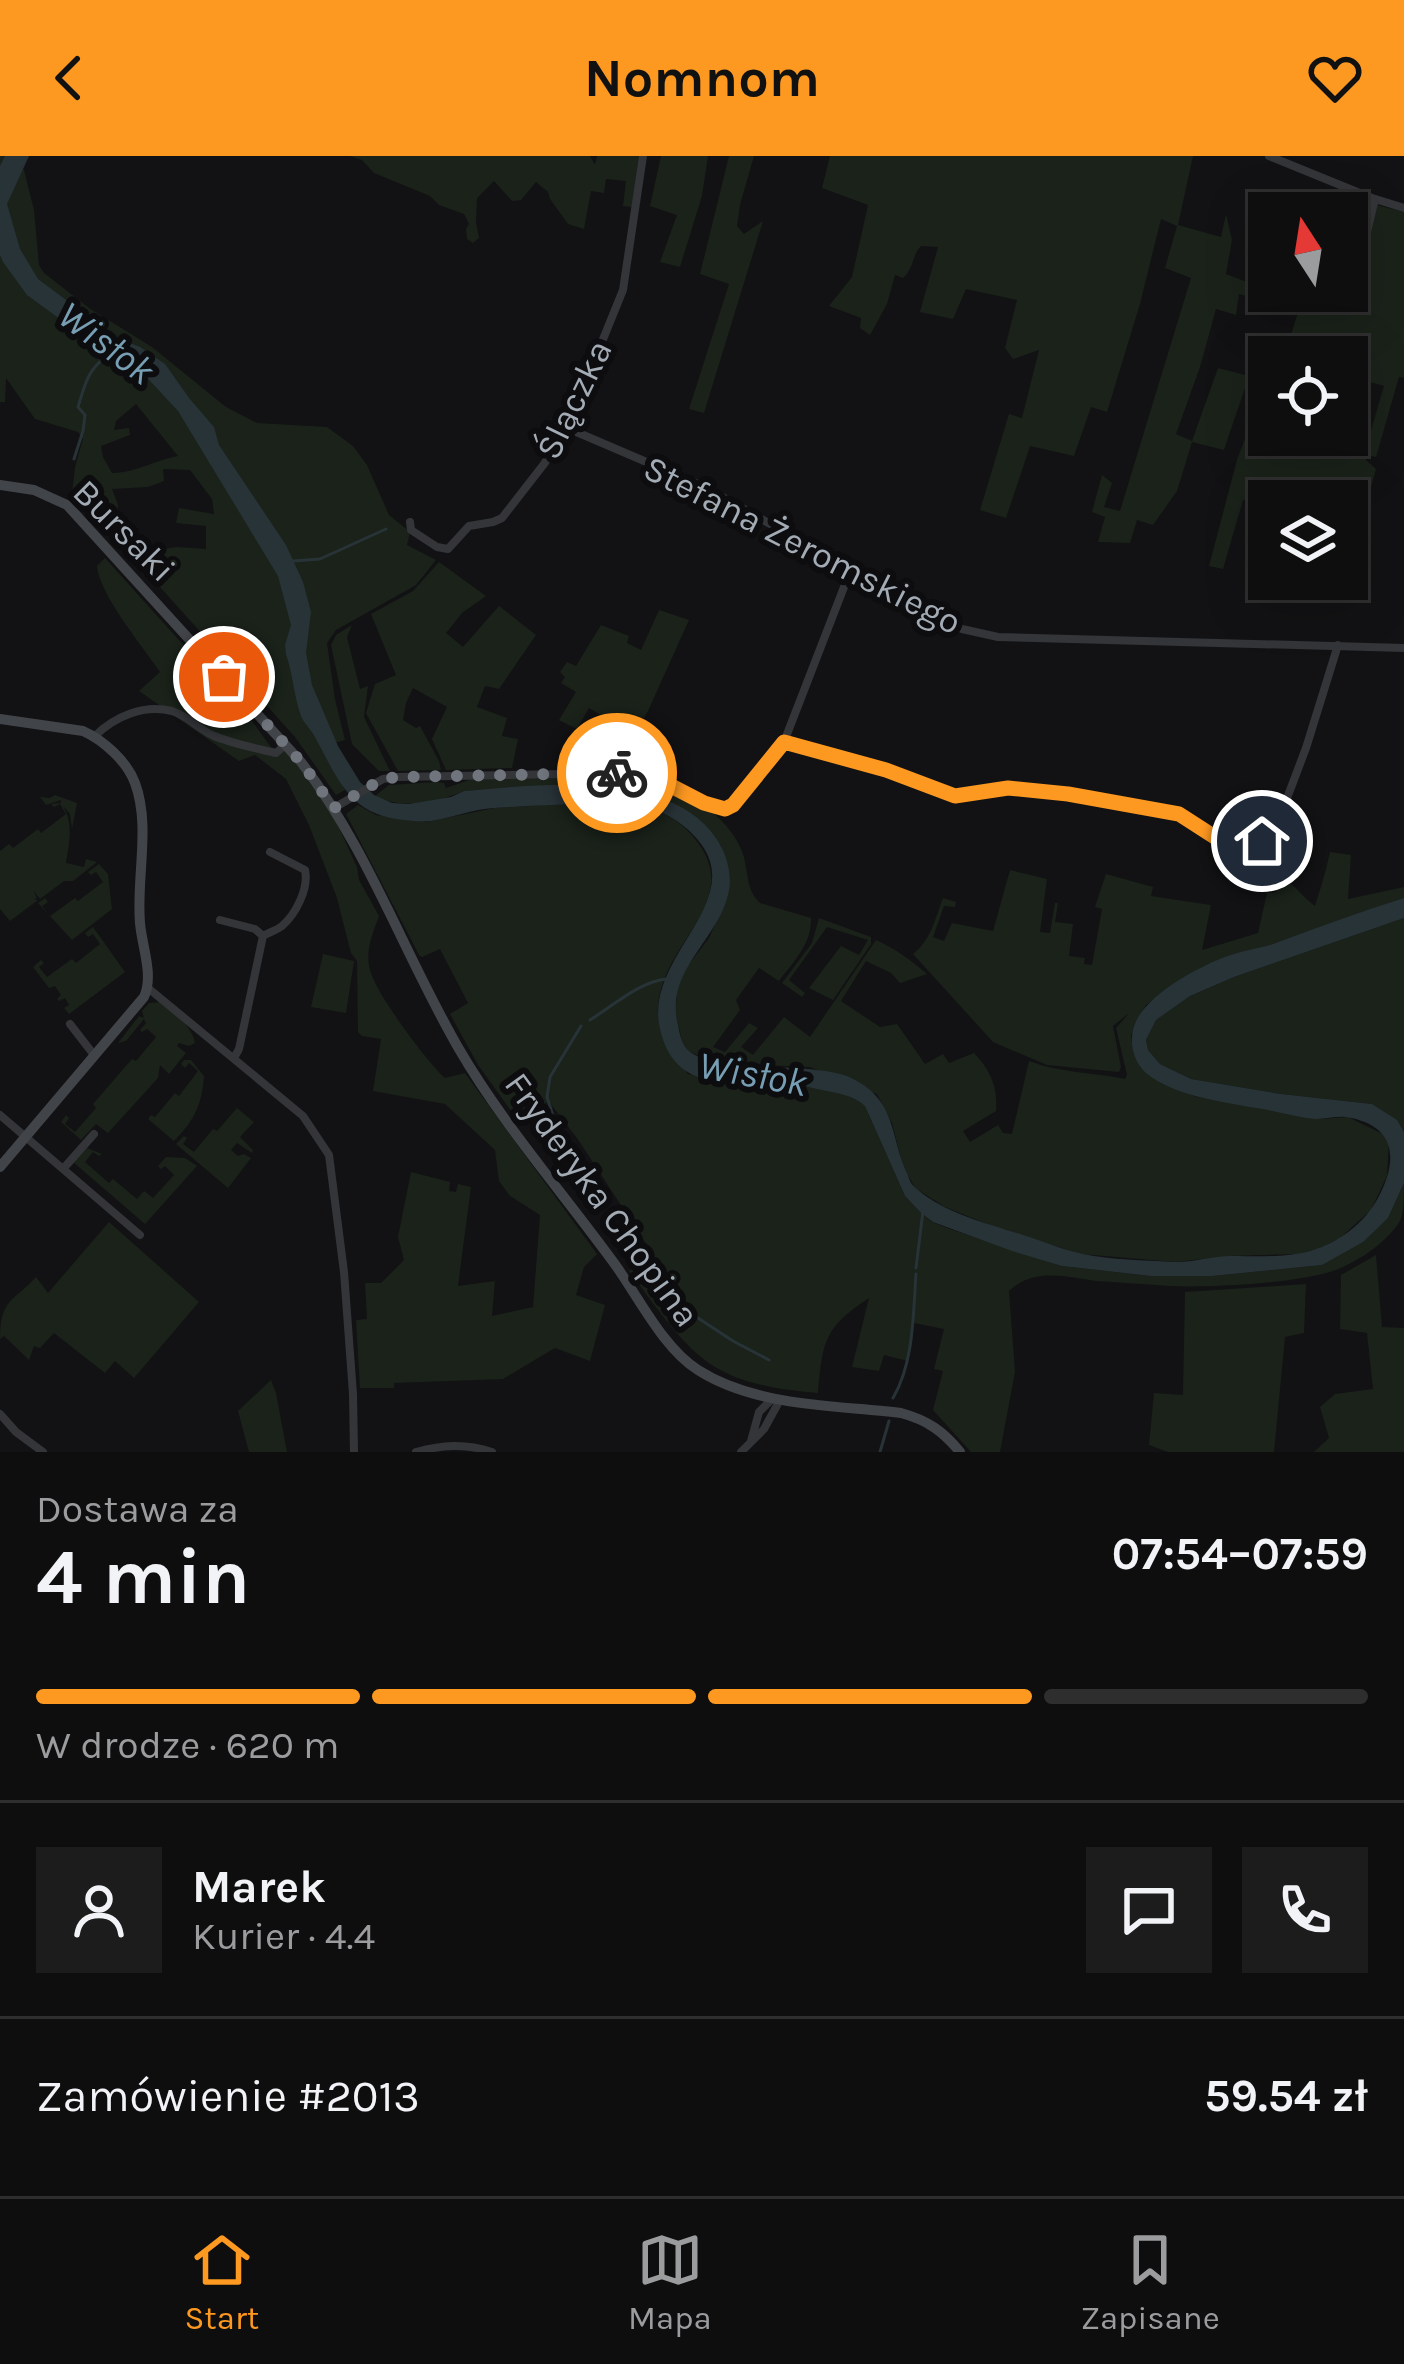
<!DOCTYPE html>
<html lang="pl">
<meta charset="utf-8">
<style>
:root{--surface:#0e0e0f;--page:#1c1c1d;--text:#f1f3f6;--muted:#9b9c9e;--line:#2e2e2f;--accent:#fd9821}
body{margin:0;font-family:Karla,sans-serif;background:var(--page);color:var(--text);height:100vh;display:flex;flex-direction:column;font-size:45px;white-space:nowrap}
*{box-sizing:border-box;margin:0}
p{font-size:39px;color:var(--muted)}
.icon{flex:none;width:66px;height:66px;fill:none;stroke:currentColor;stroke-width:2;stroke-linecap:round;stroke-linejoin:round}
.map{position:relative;height:1296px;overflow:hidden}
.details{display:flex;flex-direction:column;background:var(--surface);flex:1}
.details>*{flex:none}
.needle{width:78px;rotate:348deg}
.controls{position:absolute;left:1248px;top:36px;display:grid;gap:24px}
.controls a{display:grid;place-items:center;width:120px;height:120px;border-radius:0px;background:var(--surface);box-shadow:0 12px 48px #0002,0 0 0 3px var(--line);font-size:60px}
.pin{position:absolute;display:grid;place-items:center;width:102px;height:102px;color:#fff;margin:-51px;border:6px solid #fff;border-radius:50%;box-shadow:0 3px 12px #0007}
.courier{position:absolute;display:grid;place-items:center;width:120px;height:120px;margin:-60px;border:9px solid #fd9821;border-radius:50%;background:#fff;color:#222;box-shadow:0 3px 15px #0007}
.head em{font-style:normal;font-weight:700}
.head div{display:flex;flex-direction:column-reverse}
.head{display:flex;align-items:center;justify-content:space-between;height:204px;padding:0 36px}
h1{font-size:78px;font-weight:700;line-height:90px}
.bar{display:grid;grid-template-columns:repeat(4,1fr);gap:18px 12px;align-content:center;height:144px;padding:0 36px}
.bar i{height:15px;border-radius:9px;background:var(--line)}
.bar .active{background:var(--accent)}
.bar p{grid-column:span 4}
.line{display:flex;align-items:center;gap:30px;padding:0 36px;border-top:3px solid var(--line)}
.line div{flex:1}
.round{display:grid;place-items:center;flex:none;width:126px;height:126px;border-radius:0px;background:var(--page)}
header{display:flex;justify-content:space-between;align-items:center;height:156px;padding:0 36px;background:var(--accent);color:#111;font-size:54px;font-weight:700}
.tabs{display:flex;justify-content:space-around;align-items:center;height:168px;border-top:3px solid var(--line);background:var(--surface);font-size:33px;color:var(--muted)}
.tabs a{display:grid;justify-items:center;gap:6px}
.tabs .active{color:var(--accent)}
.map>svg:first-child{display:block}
.green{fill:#1a221a;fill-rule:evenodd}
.water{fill:#283338}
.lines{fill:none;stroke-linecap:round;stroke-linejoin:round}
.stream{stroke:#283338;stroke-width:3}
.street{stroke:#333539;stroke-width:8}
.secondary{stroke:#414449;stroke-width:10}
.done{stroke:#70757d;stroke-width:12;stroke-dasharray:0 21.6}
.route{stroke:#fd9821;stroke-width:15}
.labels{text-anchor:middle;stroke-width:12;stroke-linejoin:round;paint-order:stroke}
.street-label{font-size:36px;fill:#a3abb5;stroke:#0d0d0f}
.water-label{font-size:39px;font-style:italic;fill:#779eb3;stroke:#0d0d0f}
</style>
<header><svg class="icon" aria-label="back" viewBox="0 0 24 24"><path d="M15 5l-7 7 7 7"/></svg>Nomnom<svg class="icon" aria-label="heart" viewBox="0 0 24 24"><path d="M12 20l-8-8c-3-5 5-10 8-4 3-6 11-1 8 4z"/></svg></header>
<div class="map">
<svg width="1404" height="1296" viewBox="0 0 1404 1296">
<rect width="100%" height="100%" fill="#121214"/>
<path class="green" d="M0 0H8L24 14 34 54 39 109 44 117 89 152 152 191 226 251 257 267 327 271 353 290 367 309 389 359 410 376 407 389 436 404 416 429 336 474 327 487 335 543 345 584 334 587 311 572 345 634 336 639 295 581 132 400 141 388 147 395 177 391 206 393V370L176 367 179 352 214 358 212 343 190 314 163 313 164 325 148 331 112 333 118 349 117 366 103 368 72 337 75 311 83 283 78 276 35 263 6 222 5 246H0ZM136 248 178 300C152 305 139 316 112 317L103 301 101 290 130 279 129 272 114 274 116 265Z
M350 0H590L595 9 597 0H639L632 51 623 50 626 25 606 23 604 37 591 35 584 73 568 68 550 43 548 36 536 26 521 44 512 45 494 25 477 42 476 66 479 82 473 87 467 83 466 73 469 68 464 58 439 49 430 40 374 17 362 4Z
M661 0H708L702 40 680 111 660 106 677 59 650 50Z
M729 0H754L740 49 737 70 744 78 763 65 704 257 689 253 729 128 700 118Z
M830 0H1193L1178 69 1221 81 1226 58 1232 84 1226 118 1270 135 1268 146 1239 138 1236 159 1216 153 1200 211 1176 278 1192 285 1218 212 1249 220 1224 294 1192 286 1177 335 1153 369 1137 364 1130 387 1098 386 1105 361 1092 356 1102 319 1112 327 1104 351 1120 355 1191 122 1165 112 1177 70 1161 63 1140 148 1107 256 1091 251 1074 300 1030 290 1006 362 980 354 1009 258 1022 262 1039 194 1013 203 1005 192 1017 144 966 133 953 163 920 156 938 91 921 90C912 99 914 113 903 122L895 119 887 148 870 179 860 172 861 162 829 150 852 121 868 49 822 32Z
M1377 49 1404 56V222L1399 221 1376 301 1364 298 1384 230 1359 223 1347 260V201H1284L1301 147 1348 159Z
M1261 219H1269V279H1341L1337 293 1365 303 1376 313 1350 408H1347V345H1269V349L1243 344 1223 413 1209 410 1237 304 1248 275 1247 262Z
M105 402 252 565 273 594 285 589 329 650 357 711 359 724 379 760C372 779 364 798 371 817 378 840 427 906 445 922L465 917 597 1098 584 1111 576 1139 605 1149 590 1205 555 1192 503 1223 394 1227V1232H360L356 1164 367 1163 365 1127H381L404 1104 398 1081 411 1016 450 1026 449 1035 456 1036 458 1028 471 1031 458 1130 495 1125 492 1160 533 1151 540 1059 510 1040 499 1025 495 994 445 948 373 935 381 883 362 880 358 876 357 805 351 797 337 742 309 669 286 623 255 599 239 605 139 535 160 516C143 491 99 438 97 410Z
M439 406 486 440 462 457 446 477 463 491 499 450 536 479 499 533 485 530 477 551 507 562 502 580 518 583 512 612 446 614 432 583 447 551 413 532 406 547 403 564 416 572 420 570 439 605 441 614 398 615 366 557 375 528 396 519 371 458 413 435Z
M659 454 689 464 648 555 614 610 558 611 568 582 584 587 601 559 589 552 577 573 559 564 576 536 561 527 565 521 560 516 567 506 576 510 601 469 629 480 627 487 641 494Z
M352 469 347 481 360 533 368 530 364 561 390 615H379L352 588 331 489 336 479Z
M616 621C663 623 723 648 742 695 749 714 745 733 760 747L811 762C812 788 794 805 779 825L759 812 736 844 740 854 713 891 725 896 749 867 758 872 741 891 753 899 784 861 810 881 876 784C896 793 911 804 927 818L900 827 891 817 866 805 841 845 880 871 897 868 925 908 943 898 949 907 974 897C991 915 998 931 996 955L963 975 970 986 998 969 1003 977 1012 978 1029 905C1060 917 1093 916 1125 923L1127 919 1116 872 1129 857 1113 870 1121 911 1119 916 1047 909 993 886 913 798C931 784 935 763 943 742L956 746 955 751 944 750 933 781 944 785 952 767 993 775 1010 714 1047 723 1040 776 1050 777 1055 747H1058L1055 766 1073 768 1069 800 1085 802 1084 808 1092 809 1102 753 1095 751 1106 718 1153 731 1151 740 1211 749 1202 794 1258 777 1267 737 1277 736 1274 723 1281 721C1296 729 1302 741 1315 750 1320 734 1326 715 1330 696L1351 699 1348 743 1404 731V742L1264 791 1224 802 1168 832 1146 849 1134 869 1131 880 1134 898 1153 922 1197 941 1321 963 1348 961 1385 979 1389 985 1387 1020 1371 1054 1339 1083 1319 1092 1300 1098 1229 1100 1175 1106 1081 1098 992 1070 945 1051 915 1032 903 1010 892 967 877 938 810 911 734 908 708 904 688 895 682 885 675 855 678 829 683 816 709 782 728 739 721 690 701 665 615 632 571 630 464 635C438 646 401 654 375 640L389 629 437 626 444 627 446 632 472 623Z
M55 639 77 647 72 673 70 658 63 650C74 669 69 687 66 707L84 711 86 703 97 706 73 725H64L40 743 33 734 37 742 34 743 38 744 10 765 0 753V695L9 688 13 692 38 673 41 677 66 658 60 648 54 651 51 648 61 647V644L46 649 40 641 50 642Z
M610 645C635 646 668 655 687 674 754 742 662 782 658 851 656 876 675 897 688 918 703 922 719 928 734 929 770 931 838 924 865 950L905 1040 921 1057 932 1066 950 1073 1062 1110 1151 1120H1212L1322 1109 1388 1062 1404 1027C1404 1039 1404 1053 1401 1063 1390 1084 1358 1106 1336 1114 1300 1127 1211 1132 1171 1130 1147 1128 1122 1127 1097 1125 1067 1121 1034 1111 1009 1135L1015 1216 1000 1296H971L933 1254 943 1215 934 1213 944 1173 914 1167 908 1205 884 1199 879 1215 852 1211 869 1142C824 1172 823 1184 818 1237 706 1228 692 1199 629 1115L648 1099 647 1089 577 982 549 946 514 959 478 909 450 858 468 847 440 793 422 801 419 799 346 658 358 649 376 659 426 666 495 652Z
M99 708 108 718 112 753 72 784 38 747 45 742 48 746 42 750 50 760 75 742 78 745 103 726 96 716 91 719 88 716Z
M819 762 871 781V788L833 844 809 832 841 790 859 799 868 784 827 771 789 824 805 837 802 841 782 827 812 787Z
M1404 762V976L1397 965 1372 948 1281 938 1191 923 1160 908 1148 894 1146 884 1156 864 1190 840 1234 821Z
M93 771 125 816 69 858 64 852 69 849 65 842 59 845 57 843 61 839 55 830 49 832 33 811 41 804 44 807 39 811 47 821 72 803 76 807 100 788 93 778 88 781 85 777Z
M323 798 354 805 346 857 311 851Z
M161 846C174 857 192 870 195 887L189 890 179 887 177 890 186 897 169 918 160 909 158 922 108 977 96 968 81 984 61 966 66 959 69 962 65 968 75 976 96 952 93 948 132 903 136 905 156 881 147 873 142 876 140 874 146 867 144 863 126 885 118 887 139 860 144 862 142 855 149 847Z
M184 904H191L204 920C202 949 194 965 174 985L148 963 151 959 155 961 175 937 179 940 198 915 189 907 185 912 181 908Z
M237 952 254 966 240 981 253 994 252 997 237 987 231 994 238 1000 244 998 251 1002 228 1032 176 988 184 980 187 982 183 988 194 996 213 973 217 975Z
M87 992 102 998 99 1000 93 996 85 1006 109 1027 113 1023 137 1043 144 1035 153 1042 174 1019 165 1010 161 1013 158 1010 166 1001 185 1002 197 1010 145 1068 73 1006Z
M109 1066 199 1146 134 1222 115 1205 105 1217 54 1177 40 1192 34 1190 29 1204 4 1180 0 1183C0 1143 12 1147 36 1121L48 1137Z
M1376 1099 1382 1171 1404 1172V1296H1314L1329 1282 1320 1251 1335 1238 1373 1233 1367 1177 1340 1173 1341 1119Z
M1306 1128 1304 1177 1285 1181 1274 1296H1168L1149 1289 1154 1237 1183 1239 1185 1136Z
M271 1224 276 1237 287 1296H249L238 1255Z"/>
<path class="water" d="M5 0H29L7 48 20 93 38 123 117 182 140 191 165 208 189 242 214 271 219 289 286 389 303 426 311 456 306 497 312 529 338 590 360 626 374 639 392 647 409 648 451 641 464 635C538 629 668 612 716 682 727 698 733 720 728 739 717 784 667 814 677 864 679 873 680 884 686 892 706 918 811 905 849 921 897 943 889 977 907 1017 911 1027 910 1027 918 1034 948 1059 990 1068 1026 1080 1045 1086 1064 1094 1083 1098 1112 1104 1143 1104 1172 1106 1191 1107 1211 1100 1231 1100 1256 1100 1286 1102 1310 1095 1338 1087 1364 1068 1378 1042 1399 1003 1396 969 1346 961 1336 960 1327 963 1317 963 1301 962 1284 957 1268 954 1231 947 1176 942 1146 917 1136 908 1131 894 1132 881 1132 845 1196 812 1225 801 1241 795 1257 793 1273 788 1316 772 1360 756 1404 742V762L1234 821 1190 840 1156 864 1146 884 1148 894 1160 908 1191 923 1281 938 1372 948 1397 964 1404 976V1027L1388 1062 1363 1086 1322 1109 1212 1120H1151L1062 1110 1012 1095 933 1066 921 1057 905 1040 865 950C855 941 846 939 832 936 820 934 808 930 796 929 743 923 676 944 660 873 641 795 769 736 681 668 654 647 617 645 585 647 554 649 524 650 494 652 473 653 452 662 431 665 422 666 413 665 404 664 350 659 339 625 316 583 312 574 305 569 301 560 294 541 293 518 286 498L285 489 291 469 278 420 178 255 138 212 121 201 105 196 27 139 3 106 0 99V10Z"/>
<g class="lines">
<path class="stream" d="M74 303 83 275 85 259 78 251C84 232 87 214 105 202L104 197
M293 405 320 403 386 373
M590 864C613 850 640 825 667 823
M559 979 547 941 550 921 581 870
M648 1111 654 1112 695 1160 733 1185 769 1204
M916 1112 923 1055
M893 1242C914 1206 913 1159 916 1118
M880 1296 889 1265"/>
<path class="street" d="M1269 0 1372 42 1404 52
M1351 141 1375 43
M567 272 705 331 938 463 962 473 998 481 1404 492
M410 366 411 374 437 391 448 393 469 370 493 366 502 362 544 308 567 272 623 134 643 0
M95 580C114 561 143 548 172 555 187 560 198 572 212 579 232 588 255 592 276 597L285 589
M784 586 886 614 955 640 1008 632 1068 638 1179 658 1224 687 1255 688 1267 683 1278 666 1306 592 1338 489
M334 652 383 623 397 621 619 617 650 619 704 647 725 653 733 649 784 586 851 413
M220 764 255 773 263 780
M148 832 303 960 329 999 344 1116 353 1238 354 1296
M70 868 94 899
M234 902 239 893 263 780C266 778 279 773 282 770 296 758 309 732 305 714L270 696
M0 959 140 1079
M63 1013 94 978
M0 1258 16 1276 43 1296
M751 1285 759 1256 772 1243
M416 1296C442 1289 465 1287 492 1296
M741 1296 764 1273 780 1244"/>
<path class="secondary" d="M0 329 34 334 67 349 301 606C368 693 404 798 459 893 502 967 563 1037 614 1107 638 1140 663 1192 698 1214 756 1251 834 1249 901 1257 927 1264 943 1275 960 1296
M0 563 83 575C103 584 127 605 135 627 151 670 136 722 140 767 142 791 154 819 144 841L0 1011"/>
</g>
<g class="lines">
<path class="done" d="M224 521 301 606 334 652 382 623 397 621 617 617"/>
<path class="route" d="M617 617 650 619 704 647 725 653 733 649 784 586 886 614 955 640 1008 632 1068 638 1179 658 1224 687 1255 688 1262 685"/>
</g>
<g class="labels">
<g class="street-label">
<text transform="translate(573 243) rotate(-64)" y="13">Ślączka</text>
<text transform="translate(125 374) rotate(45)" y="13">Bursaki</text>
<text transform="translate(803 388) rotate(27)" y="13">Stefana Żeromskiego</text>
<text transform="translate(603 1043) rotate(54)" y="13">Fryderyka Chopina</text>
</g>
<g class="water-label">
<text transform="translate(107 186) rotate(37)" y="14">Wisłok</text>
<text transform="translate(753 917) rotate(10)" y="14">Wisłok</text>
</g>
</g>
</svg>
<div class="controls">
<a><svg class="needle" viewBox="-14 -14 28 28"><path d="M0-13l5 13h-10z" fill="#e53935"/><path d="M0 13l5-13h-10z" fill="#9b9c9e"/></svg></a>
<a><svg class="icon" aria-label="locate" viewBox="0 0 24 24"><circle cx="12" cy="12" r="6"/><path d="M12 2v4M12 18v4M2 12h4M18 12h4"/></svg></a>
<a><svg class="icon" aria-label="layers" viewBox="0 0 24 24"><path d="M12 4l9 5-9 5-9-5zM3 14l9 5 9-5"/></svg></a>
</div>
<div class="pin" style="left:224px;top:521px;background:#ea580c"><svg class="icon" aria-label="bag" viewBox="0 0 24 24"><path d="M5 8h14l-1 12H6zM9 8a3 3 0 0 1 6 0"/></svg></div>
<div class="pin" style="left:1262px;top:685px;background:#1f2937"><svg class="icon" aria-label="home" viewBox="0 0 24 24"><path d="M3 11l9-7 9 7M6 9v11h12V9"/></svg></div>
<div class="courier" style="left:617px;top:617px"><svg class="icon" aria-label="bike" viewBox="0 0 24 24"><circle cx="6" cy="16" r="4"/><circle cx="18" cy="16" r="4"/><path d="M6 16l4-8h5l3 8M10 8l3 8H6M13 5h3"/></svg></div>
</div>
<section class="details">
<div class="head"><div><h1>4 min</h1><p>Dostawa za</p></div><em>07:54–07:59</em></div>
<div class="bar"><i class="active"></i><i class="active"></i><i class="active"></i><i></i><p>W drodze · 620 m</p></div>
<div class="line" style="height:216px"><a class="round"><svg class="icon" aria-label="person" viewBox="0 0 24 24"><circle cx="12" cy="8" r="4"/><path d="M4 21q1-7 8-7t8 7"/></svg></a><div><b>Marek</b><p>Kurier · 4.4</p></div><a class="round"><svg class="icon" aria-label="chat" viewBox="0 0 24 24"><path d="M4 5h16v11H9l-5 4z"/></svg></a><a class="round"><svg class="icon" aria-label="phone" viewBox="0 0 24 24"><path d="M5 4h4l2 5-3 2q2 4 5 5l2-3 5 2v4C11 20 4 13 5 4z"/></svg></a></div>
<div class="line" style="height:156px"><div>Zamówienie #2013</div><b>59.54 zł</b></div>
</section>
<nav class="tabs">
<a class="active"><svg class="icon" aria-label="home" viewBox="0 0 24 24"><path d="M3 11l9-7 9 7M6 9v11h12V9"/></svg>Start</a>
<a><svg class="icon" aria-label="map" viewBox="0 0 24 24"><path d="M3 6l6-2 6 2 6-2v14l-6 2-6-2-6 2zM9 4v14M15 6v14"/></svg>Mapa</a>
<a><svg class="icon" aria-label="saved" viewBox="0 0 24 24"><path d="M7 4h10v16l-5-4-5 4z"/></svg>Zapisane</a>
</nav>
